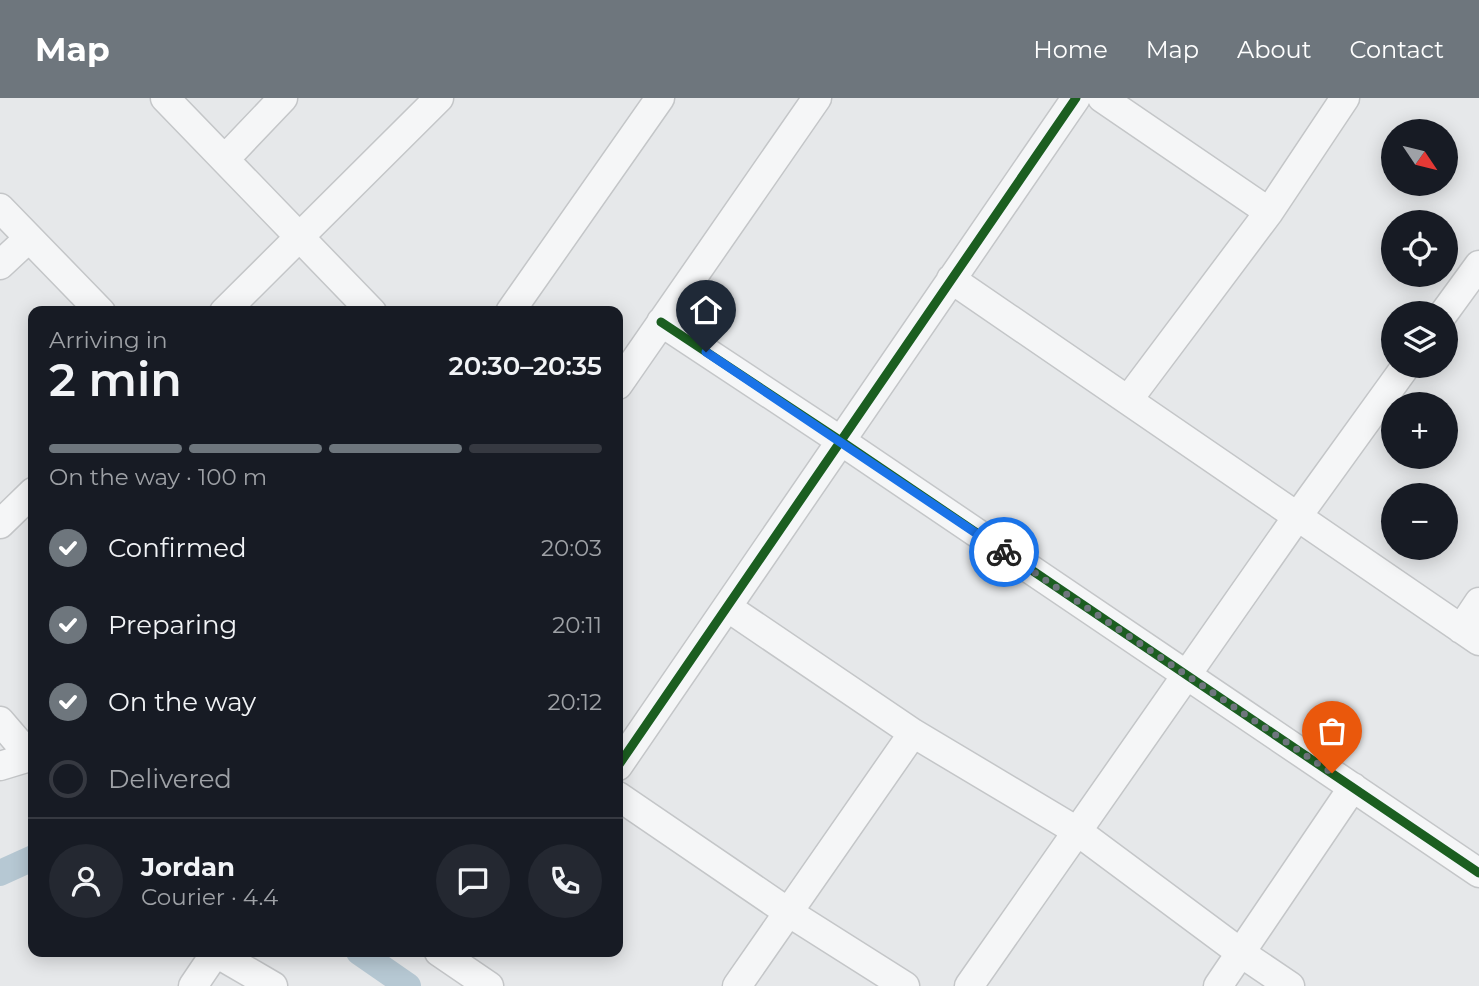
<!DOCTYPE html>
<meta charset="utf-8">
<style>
:root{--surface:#171b24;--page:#242831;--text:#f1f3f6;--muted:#9ea1a6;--line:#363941;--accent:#6e767d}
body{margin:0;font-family:Montserrat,sans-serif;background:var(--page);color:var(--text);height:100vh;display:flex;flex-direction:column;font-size:26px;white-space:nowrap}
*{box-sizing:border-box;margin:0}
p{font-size:23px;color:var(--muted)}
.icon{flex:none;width:38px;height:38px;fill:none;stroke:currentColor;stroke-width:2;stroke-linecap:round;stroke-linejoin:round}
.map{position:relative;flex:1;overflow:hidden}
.sheet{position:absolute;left:28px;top:208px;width:595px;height:651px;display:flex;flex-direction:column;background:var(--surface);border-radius:14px;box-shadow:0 4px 18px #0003}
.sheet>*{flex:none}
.needle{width:46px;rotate:125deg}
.buttons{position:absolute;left:1381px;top:21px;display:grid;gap:14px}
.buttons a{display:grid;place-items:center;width:77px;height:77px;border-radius:50%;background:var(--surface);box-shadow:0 4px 18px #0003;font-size:35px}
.pin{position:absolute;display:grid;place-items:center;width:60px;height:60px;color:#fff;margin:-72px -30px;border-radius:50% 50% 50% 0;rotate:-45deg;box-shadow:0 0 7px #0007}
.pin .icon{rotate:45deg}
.courier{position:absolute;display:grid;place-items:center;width:70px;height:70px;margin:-35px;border:5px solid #1a73e8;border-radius:50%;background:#fff;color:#222;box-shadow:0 2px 9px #0007}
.overview em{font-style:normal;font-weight:600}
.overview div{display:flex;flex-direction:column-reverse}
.overview{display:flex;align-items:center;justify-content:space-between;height:119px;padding:0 21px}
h1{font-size:46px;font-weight:600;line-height:52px}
.bar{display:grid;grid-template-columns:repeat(4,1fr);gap:10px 7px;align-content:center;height:84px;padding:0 21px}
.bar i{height:9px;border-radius:5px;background:var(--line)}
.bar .selected{background:var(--accent)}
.bar p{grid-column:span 4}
.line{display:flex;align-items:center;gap:18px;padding:0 21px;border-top:2px solid var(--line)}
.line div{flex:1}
.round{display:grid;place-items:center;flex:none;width:74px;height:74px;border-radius:37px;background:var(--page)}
ol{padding:0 21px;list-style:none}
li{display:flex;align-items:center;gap:21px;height:77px}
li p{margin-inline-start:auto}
li .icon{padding:7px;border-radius:50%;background:var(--accent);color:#fff;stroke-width:4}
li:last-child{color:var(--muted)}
li i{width:38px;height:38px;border:4px solid var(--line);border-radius:50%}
header{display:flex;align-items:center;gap:42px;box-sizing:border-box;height:98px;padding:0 35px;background:var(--accent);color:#fff}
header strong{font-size:33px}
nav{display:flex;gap:38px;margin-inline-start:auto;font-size:24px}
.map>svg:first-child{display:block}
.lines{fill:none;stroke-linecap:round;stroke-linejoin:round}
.canal{stroke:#b6c8d3;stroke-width:26}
.minor-casing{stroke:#c4c6c8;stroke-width:31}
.minor{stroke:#f5f6f7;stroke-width:28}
.cycleway-casing{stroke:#f4f7f9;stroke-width:13}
.cycleway{stroke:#1b5e20;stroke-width:9}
.done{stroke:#6e767d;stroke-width:7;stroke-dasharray:0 12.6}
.route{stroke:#1a73e8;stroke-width:9}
</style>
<header>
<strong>Map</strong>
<nav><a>Home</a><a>Map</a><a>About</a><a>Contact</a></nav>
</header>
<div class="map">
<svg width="1479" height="888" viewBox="0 0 1479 888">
<rect width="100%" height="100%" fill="#e6e8ea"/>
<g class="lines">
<path class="canal" d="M0 775 33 760
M359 854 408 888"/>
<defs>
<path id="minor" d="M165 0 372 214
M1102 0 1269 114
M225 61 283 0
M0 110 101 214
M0 167 29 140
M951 181 1479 543
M224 214 439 0
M510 214 660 0
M1444 215 1479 167
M661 224 841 343 1479 775
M618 287 817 0
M1128 302 1269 114 1345 0
M0 426 33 394
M727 509 913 635 1077 733 1241 855 1290 888
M1461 531 1479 504
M0 623 30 658
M0 668 33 658
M618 668 1076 0
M618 698 788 814 905 888
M439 854 489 888
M216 855 273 888
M193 888 216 854
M737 888 913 635
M969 888 1297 419 1406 268
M1218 888 1353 689"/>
</defs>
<use href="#minor" class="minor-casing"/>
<use href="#minor" class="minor"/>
<defs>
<path id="cycleway" d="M661 224 841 343 1479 775
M618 668 1076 0"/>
</defs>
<use href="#cycleway" class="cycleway-casing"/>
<use href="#cycleway" class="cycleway"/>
</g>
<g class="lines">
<path class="done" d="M1004 454 1332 675"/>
<path class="route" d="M706 254 1004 454"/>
</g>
</svg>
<div class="buttons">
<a><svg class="needle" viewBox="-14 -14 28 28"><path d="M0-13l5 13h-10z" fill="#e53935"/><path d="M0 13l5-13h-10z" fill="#9ea1a6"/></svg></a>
<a><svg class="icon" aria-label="locate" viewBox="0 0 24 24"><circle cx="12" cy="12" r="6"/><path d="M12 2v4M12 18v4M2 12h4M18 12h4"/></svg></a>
<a><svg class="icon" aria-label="layers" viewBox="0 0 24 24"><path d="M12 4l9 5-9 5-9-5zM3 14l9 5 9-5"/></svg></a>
<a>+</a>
<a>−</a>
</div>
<div class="pin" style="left:1332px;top:675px;background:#ea580c"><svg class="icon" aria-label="bag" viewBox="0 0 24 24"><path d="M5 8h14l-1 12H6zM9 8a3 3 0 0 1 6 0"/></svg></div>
<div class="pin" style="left:706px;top:254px;background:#1f2937"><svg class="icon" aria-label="home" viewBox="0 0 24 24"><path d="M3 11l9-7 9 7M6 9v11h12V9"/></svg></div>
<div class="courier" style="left:1004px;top:454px"><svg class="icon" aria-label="bike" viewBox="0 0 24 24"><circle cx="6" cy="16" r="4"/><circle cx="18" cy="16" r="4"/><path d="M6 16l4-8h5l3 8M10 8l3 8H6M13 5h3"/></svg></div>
<section class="sheet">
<div class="overview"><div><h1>2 min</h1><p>Arriving in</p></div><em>20:30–20:35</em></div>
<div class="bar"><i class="selected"></i><i class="selected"></i><i class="selected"></i><i></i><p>On the way · 100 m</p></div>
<ol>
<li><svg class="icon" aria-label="check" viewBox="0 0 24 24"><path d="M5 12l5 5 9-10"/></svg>Confirmed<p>20:03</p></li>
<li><svg class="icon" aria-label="check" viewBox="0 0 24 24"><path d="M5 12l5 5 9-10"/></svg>Preparing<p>20:11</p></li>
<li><svg class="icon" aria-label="check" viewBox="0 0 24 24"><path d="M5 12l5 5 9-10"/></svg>On the way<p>20:12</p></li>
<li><i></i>Delivered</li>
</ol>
<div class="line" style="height:126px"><a class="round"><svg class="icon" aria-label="person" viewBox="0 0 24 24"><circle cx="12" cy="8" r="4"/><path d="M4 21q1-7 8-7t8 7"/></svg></a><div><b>Jordan</b><p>Courier · 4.4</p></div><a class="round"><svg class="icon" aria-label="chat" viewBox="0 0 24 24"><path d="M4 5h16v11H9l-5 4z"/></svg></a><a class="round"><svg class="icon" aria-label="phone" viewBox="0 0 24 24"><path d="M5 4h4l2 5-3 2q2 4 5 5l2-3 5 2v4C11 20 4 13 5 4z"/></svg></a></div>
</section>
</div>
